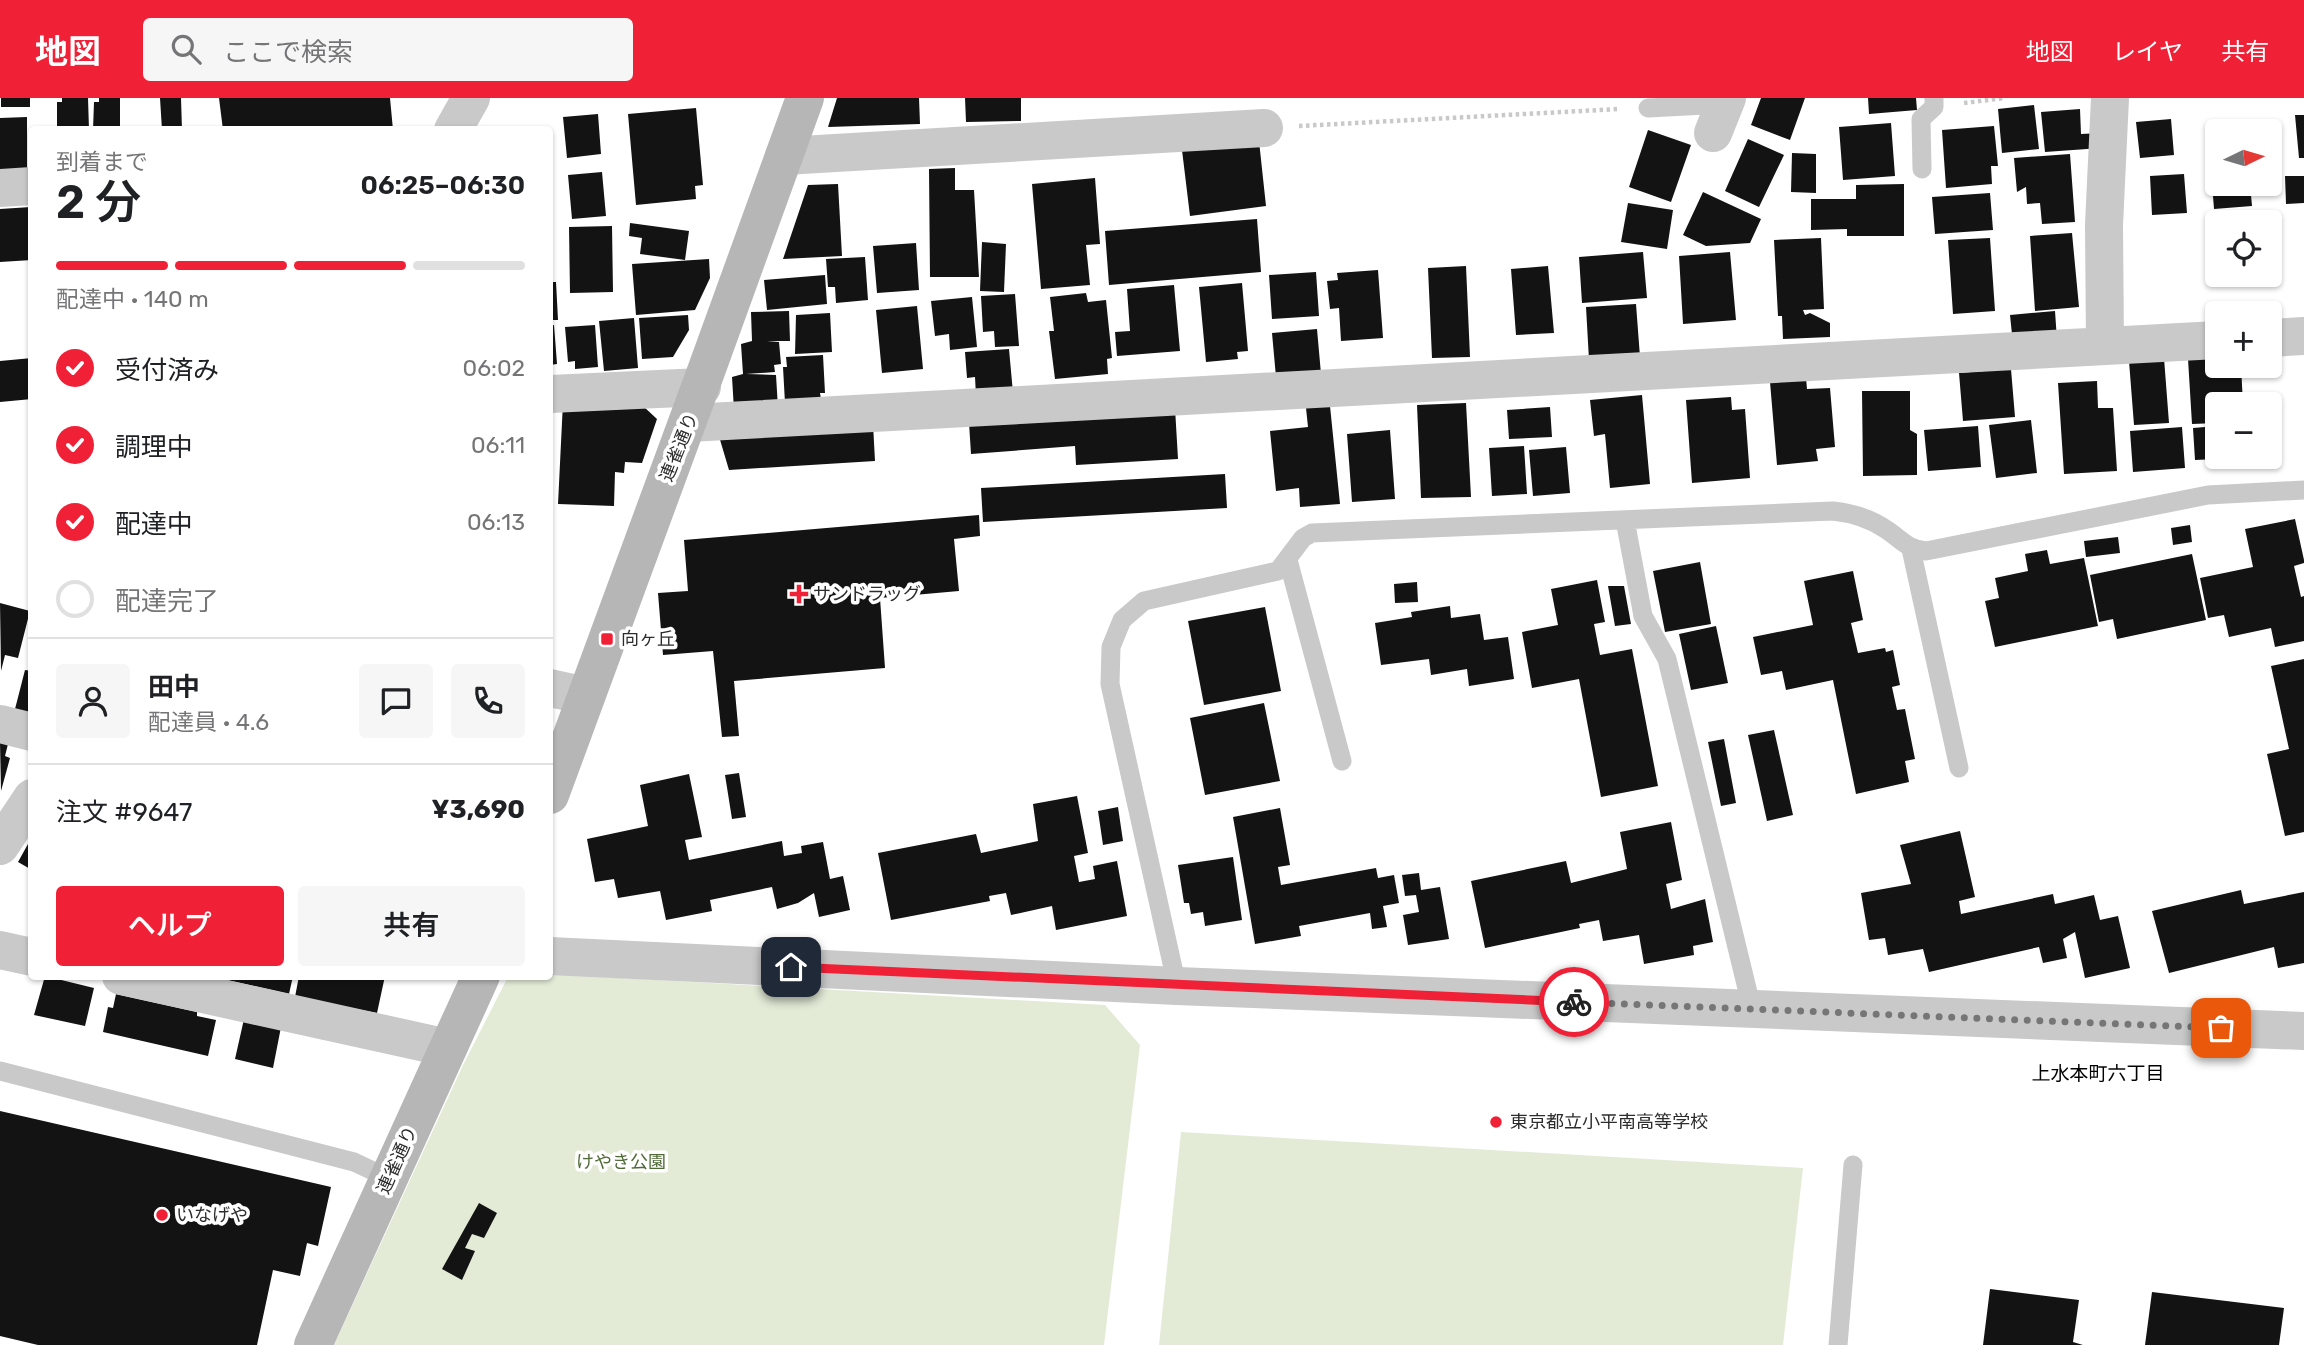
<!DOCTYPE html>
<html lang="ja">
<meta charset="utf-8">
<style>
:root{--surface:#fff;--page:#f6f6f6;--text:#202124;--muted:#757577;--line:#e0e0e0;--accent:#f02037}
body{margin:0;font-family:Rubik,"Noto Sans JP",sans-serif;background:var(--page);color:var(--text);height:100vh;display:flex;flex-direction:column;font-size:26px;white-space:nowrap}
*{box-sizing:border-box;margin:0}
p{font-size:23px;color:var(--muted)}
.icon{flex:none;width:38px;height:38px;fill:none;stroke:currentColor;stroke-width:2;stroke-linecap:round;stroke-linejoin:round}
.map{position:relative;flex:1;overflow:hidden}
.details{position:absolute;left:28px;top:28px;width:525px;height:854px;display:flex;flex-direction:column;background:var(--surface);border-radius:7px;box-shadow:0 2px 5px #0004}
.details>*{flex:none}
.needle{width:46px;rotate:85deg}
.controls{position:absolute;left:2205px;top:21px;display:grid;gap:14px}
.controls a{display:grid;place-items:center;width:77px;height:77px;border-radius:7px;background:var(--surface);box-shadow:0 2px 5px #0004;font-size:35px}
.pin{position:absolute;display:grid;place-items:center;width:60px;height:60px;color:#fff;margin:-30px;border-radius:14px;box-shadow:0 4px 10px #0006}
.courier{position:absolute;display:grid;place-items:center;width:70px;height:70px;margin:-35px;border:5px solid #f02037;border-radius:50%;background:#fff;color:#222;box-shadow:0 2px 9px #0007}
.head em{font-style:normal;font-weight:600}
.head div{display:flex;flex-direction:column-reverse}
.head{display:flex;align-items:center;justify-content:space-between;height:119px;padding:0 28px}
h1{font-size:46px;font-weight:600;line-height:52px}
.bar{display:grid;grid-template-columns:repeat(4,1fr);gap:10px 7px;align-content:center;height:84px;padding:0 28px}
.bar i{height:9px;border-radius:5px;background:var(--line)}
.bar .on{background:var(--accent)}
.bar p{grid-column:span 4}
.line{display:flex;align-items:center;gap:18px;padding:0 28px;border-top:2px solid var(--line)}
.line div{flex:1}
.round{display:grid;place-items:center;flex:none;width:74px;height:74px;border-radius:7px;background:var(--page)}
ol{padding:0 28px;list-style:none}
li{display:flex;align-items:center;gap:21px;height:77px}
li p{margin-inline-start:auto}
li .icon{padding:7px;border-radius:50%;background:var(--accent);color:#fff;stroke-width:4}
li:last-child{color:var(--muted)}
li i{width:38px;height:38px;border:4px solid var(--line);border-radius:50%}
.action{display:flex;gap:14px;margin-top:auto;padding:14px 28px}
.action a{flex:1;height:80px;border-radius:7px;background:var(--accent);color:#fff;font-size:28px;font-weight:600;line-height:80px;text-align:center}
.action a+a{background:var(--page);color:var(--text)}
header{display:flex;align-items:center;gap:42px;box-sizing:border-box;height:98px;padding:0 35px;background:var(--accent);color:#fff}
header strong{font-size:33px}
nav{display:flex;gap:38px;margin-inline-start:auto;font-size:24px}
.search{width:490px;height:63px;background:var(--page);display:flex;align-items:center;gap:18px;box-sizing:border-box;padding:0 24px;border-radius:7px;color:var(--muted);font-size:26px}
.map>svg:first-child{display:block}
.green{fill:#e3ebd7}
.building{fill:#131313}
.lines{fill:none;stroke-linecap:round;stroke-linejoin:round}
.path{stroke:#c9c9c9;stroke-width:4.5;stroke-dasharray:3.5 3.5;stroke-linecap:butt}
.service{stroke:#c9c9c9;stroke-width:19}
.minor{stroke:#c9c9c9;stroke-width:38}
.secondary{stroke:#b6b6b6;stroke-width:38}
.done{stroke:#767676;stroke-width:7;stroke-dasharray:0 12.6}
.route{stroke:#f02037;stroke-width:9}
.poi-dot{fill:#f02037;stroke:#fff;stroke-width:2.5}
.labels{text-anchor:middle;stroke-width:7;stroke-linejoin:round;paint-order:stroke}
.street-label{font-size:18px;fill:#2c2c2c;stroke:#fff}
.poi-label{font-size:18px;fill:#2c2c2c;stroke:#fff;text-anchor:start}
.park-label{font-size:18px;fill:#506a37;stroke:#fff}
.neighbourhood-label{font-size:19px;fill:#000;stroke:#fff}
</style>
<header>
<strong>地図</strong>
<div class="search"><svg class="icon" aria-label="search" viewBox="0 0 24 24"><circle cx="10" cy="10" r="6"/><path d="M15 15l6 6"/></svg>ここで検索</div>
<nav><a>地図</a><a>レイヤ</a><a>共有</a></nav>
</header>
<div class="map">
<svg width="2304" height="1247" viewBox="0 0 2304 1247">
<rect width="100%" height="100%" fill="#fff"/>
<path class="green" d="M550 876 1105 907 1140 947 1104 1247H334L464 965 508 879 550 878Z
M1181 1034 1803 1070 1783 1247H1159Z"/>
<path class="building" d="M1 0H30V9H1Z
M62 0H88L89 32H57V4H62Z
M99 0H120V32H93L94 4H99Z
M160 0H181L182 32H162Z
M219 0H390L393 32H223Z
M837 0H919L920 26 828 29Z
M965 0H1021V23L966 24Z
M1761 0H1805L1790 42 1751 27Z
M1868 0H1916L1917 12 1869 16Z
M2034 7 2039 51 2002 55 1998 11Z
M696 10 703 87 695 88 696 101 636 107 628 16Z
M2080 11 2081 36 2100 35 2101 50 2045 54 2041 14Z
M598 16 601 56 567 60 563 19Z
M2295 17H2304V60H2299Z
M27 19V71H0V20Z
M2171 21 2174 57 2140 60 2136 24Z
M1891 25 1895 78 1843 82 1839 29Z
M1994 28 1998 68H1991L1992 86 1946 90 1942 32Z
M1648 32 1691 47 1671 104 1629 89Z
M2217 33V86H2250L2252 108 2214 111 2208 34Z
M1748 41 1784 57 1759 109 1725 93Z
M1259 43 1266 108 1190 118 1182 52Z
M1792 55 1816 56V95L1791 94Z
M2070 56 2075 124 2042 126 2040 105 2027 106 2026 89 2017 94 2014 60Z
M955 70V92H974L979 179H930L929 71Z
M602 74 606 118 572 121 568 77Z
M2184 76 2187 115 2152 117 2150 78Z
M2285 78H2304V105L2286 106Z
M1095 80 1100 146 1086 147 1090 187 1041 191 1032 86Z
M838 86 842 158 783 161 808 87Z
M1904 86V138H1847V131L1811 132V101H1856V87Z
M1703 94 1761 121 1750 145 1706 148 1683 137Z
M1990 95 1993 132 1935 136 1932 99Z
M1628 105 1673 112 1667 151 1621 144Z
M31 109 32 162 0 164V111Z
M1257 121 1261 174 1109 187 1105 133Z
M630 125 689 133 685 162 640 156 642 140 629 138Z
M612 128 613 194 570 195 569 129Z
M2072 135 2079 209 2035 213 2030 138Z
M1821 140 1824 211 1803 212 1805 217 1810 215 1830 225V239L1783 241 1782 218H1778L1774 142Z
M1990 140 1995 213 1953 216 1948 142Z
M982 144 1006 146 1004 194 980 193Z
M916 145 919 192 877 195 873 148Z
M1643 154 1647 200 1582 205 1579 159Z
M1730 154 1736 222 1683 226 1679 158Z
M865 159 868 202 836 205 835 189H828L826 161Z
M709 161 710 180 695 212 636 217 632 166Z
M1466 168 1470 259 1432 260 1428 170Z
M1548 168 1554 235 1516 237 1511 171Z
M1378 172 1383 240 1341 243 1339 210 1330 211 1327 183 1338 182 1337 175Z
M1316 174 1319 218 1272 221 1269 177Z
M825 177 827 206 767 212 764 182Z
M550 184H556L558 222H550Z
M1242 185 1248 253 1237 254 1238 261 1206 264 1199 189Z
M1174 187 1180 253 1117 258 1115 234 1130 233 1127 191Z
M1086 195 1088 204 1106 202 1112 260 1107 261 1108 276 1055 281 1049 233H1054L1050 199Z
M1015 196 1019 248 995 249 994 233 983 234 981 198Z
M972 199 977 249 950 252 949 236 935 238 931 203Z
M1636 206 1640 259 1589 262 1586 209Z
M917 208 923 271 882 275 876 212Z
M789 213 790 243H767L779 244 781 266 774 267 775 274 746 276 776 277 778 310 734 312 732 279 743 276 741 246 752 243 751 214Z
M2055 213 2057 242 2013 246 2010 217Z
M830 215 832 254 795 256 796 217Z
M688 217 689 232 673 259 642 261 639 220Z
M634 220 638 270 604 273 599 223Z
M554 227 557 266 550 267V228Z
M595 227 598 269 575 271V263L568 264 565 229Z
M1317 231 1321 276 1276 279 1272 235Z
M1009 251 1013 295 976 298 975 279 967 280 965 254Z
M823 257 825 295H820L821 301 785 305 783 269H787L786 259Z
M2217 259V268H2241L2243 306H2217V325L2192 326 2188 261Z
M32 260V301L0 304V263Z
M2164 260 2169 325 2134 327 2129 263Z
M2011 271 2015 319 1963 323 1959 275Z
M1806 280 1807 291 1830 290 1835 349 1816 351 1818 363 1777 367 1770 284Z
M2097 283 2098 310H2113L2117 373 2064 376 2058 285Z
M1862 293H1910V332L1917 336V377L1863 378Z
M1642 297 1650 386 1610 390 1605 336 1594 338 1590 302Z
M1731 299 1732 312 1745 311 1750 380 1692 385 1686 302Z
M563 304 643 308 657 321 642 365 625 364 624 375 615 374 614 408 558 406Z
M1466 305 1471 399 1421 400 1417 307Z
M1330 308 1340 406 1300 409 1299 390 1276 393 1270 333 1308 329 1306 310Z
M1550 309 1552 339 1509 341 1507 312Z
M1175 310 1178 361 1076 367 1075 348 971 356 969 325Z
M2031 322 2037 375 1996 380 1989 327Z
M873 326 875 363 729 372 718 335Z
M1978 328 1981 369 1928 373 1924 332Z
M2217 328V361L2195 362 2193 330Z
M2182 329 2185 370 2133 374 2130 333Z
M1390 332 1395 401 1352 404 1347 336Z
M1524 348 1527 396 1492 398 1489 350Z
M1566 349 1570 395 1533 398 1529 352Z
M1225 376 1227 410 983 424 981 390Z
M979 417 980 438 954 441 959 493 880 500 885 570 734 583 739 638 722 639 713 553 663 557 658 495 688 493 684 442Z
M2295 421 2304 462V465L2294 468 2301 499 2304 498V543L2275 549 2271 530 2229 539 2224 517 2208 520 2200 480 2253 469 2245 431Z
M2190 427 2192 444 2173 447 2171 430Z
M2118 439 2120 455 2086 459 2084 443Z
M2047 452 2050 466 2084 460 2098 528 1995 549 1985 503 1999 500 1995 480 2028 473 2025 456Z
M2192 456 2206 522 2117 541 2113 521 2099 524 2090 477Z
M1700 464 1711 526 1665 534 1653 473Z
M1853 473 1863 522 1851 525 1858 555 1885 550 1886 554 1893 552 1900 587 1892 589 1897 612 1905 611 1915 661 1905 663 1909 684 1856 696 1833 582 1786 592 1782 573 1761 577 1753 539 1813 527 1804 483Z
M1597 482 1605 524 1594 526 1600 557 1632 551 1658 688 1601 699 1579 581 1532 590 1522 534 1558 527 1551 491Z
M1417 484 1418 504 1395 505 1394 486Z
M1608 488H1624L1631 526 1615 528Z
M0 505 30 513 18 560 5 557 1 573Z
M1450 508 1451 520 1480 516 1484 542 1508 539 1514 581 1469 588 1467 571 1431 577 1429 561 1381 567 1375 525 1412 519 1411 514Z
M1265 509 1281 593 1204 607 1188 523Z
M1716 528 1728 585 1691 592 1679 536Z
M2304 561V734L2285 738 2267 656 2289 651 2271 568Z
M25 572 32 573V615L15 611Z
M1264 605 1280 683 1205 697 1190 620Z
M1774 632 1793 717 1767 723 1748 637Z
M1724 641 1736 705 1721 708 1708 644Z
M0 644 8 646 5 658 10 660 1 693Z
M739 675 746 719 732 721 725 677Z
M689 676 702 739 685 742 689 762 782 743 784 758 802 755 801 748 823 744 830 781 843 778 850 812 819 819 814 795 798 805 777 811 772 789 710 802 712 813 666 822 660 793 618 800 614 781 595 784 587 741 648 728 640 687Z
M1077 698 1088 755 1074 758 1079 784 1095 781 1093 768 1117 763 1127 818 1056 832 1052 808 1011 817 1006 795 989 798 990 803 891 822 878 755 976 736 981 755 1038 743 1033 706Z
M1118 709 1123 743 1103 747 1098 713Z
M1280 710 1290 767 1278 769 1281 787 1376 770 1378 780 1394 777 1399 805 1383 808 1387 829 1372 831 1370 815 1299 828 1301 838 1255 846 1233 719Z
M1671 724 1682 782 1666 786 1671 811 1705 801 1713 844 1693 848 1694 857 1644 866 1639 837 1603 843 1599 822 1579 826 1580 830 1485 850 1471 783 1566 763 1571 785 1627 771 1620 734Z
M1960 733 1975 799 1959 803 1961 816 2053 796 2055 806 2094 797 2100 822 2118 818 2130 870 2085 880 2075 834 2063 841 2067 860 2043 865 2039 849 1929 874 1923 851 1888 857 1885 840 1869 842 1861 795 1911 786 1900 747Z
M28 746 32 748V772L18 764Z
M1233 759 1242 822 1205 828 1203 814 1191 816 1189 805H1184L1178 767Z
M1419 775 1421 792 1440 789 1449 841 1408 847 1403 817 1419 814 1416 797 1405 798 1402 777Z
M2241 792 2244 806 2304 794V865L2278 870 2274 849 2169 875 2152 813Z
M45 878 94 890 85 928 34 917Z
M227 878H293L289 896 227 882Z
M299 878H385L377 915 295 899Z
M116 896 197 914V918L216 922 208 958 103 934 108 909 113 910Z
M244 921 281 929 273 970 235 961Z
M0 1013 331 1089 318 1148 307 1145 300 1178 273 1172 257 1247H38L0 1238Z
M479 1105 497 1115 484 1140 472 1136 465 1150 475 1153 462 1182 442 1171Z
M1990 1191 2079 1202 2073 1244 2083 1247H1983Z
M2152 1194 2284 1210 2279 1247H2145Z"/>
<g class="lines">
<path class="path" d="M1964 5 2004 0
M1299 28 1619 11"/>
<path class="service" d="M1648 10 1725 6
M1922 71 1921 21 1934 9V0
M1625 422 1643 518 1667 561 1752 911
M1911 451 1959 670
M1288 462 1342 663
M1177 888 1110 586 1111 549 1122 522 1144 503 1278 473 1303 440 1312 435 1833 413C1852 415 1870 420 1887 432 1902 442 1907 451 1926 453L2208 397 2304 392
M0 973 354 1064 388 1080
M1838 1247 1853 1067"/>
<path class="minor" d="M453 32 471 0
M1713 35 1727 0
M784 58 1264 30
M0 90 32 88
M2270 240 2304 238
M2105 248 2104 127 2110 0
M550 296 702 289
M689 325 2217 242
M550 590 586 598
M0 626 32 634
M0 748 32 700
M0 852 32 859
M550 858 1177 888 2304 933
M121 878 448 950"/>
<path class="secondary" d="M550 697C635 465 722 233 805 0
M313 1247 481 878"/>
</g>
<g class="lines">
<path class="done" d="M1574 904 2221 930"/>
<path class="route" d="M791 869 1574 904"/>
</g>
<g class="poi-dot">
<path d="M795.5 485.5h7v7h7v7h-7v7h-7v-7h-7v-7h7z"/>
<rect x="600" y="534" width="14" height="14" rx="3.5"/>
<circle cx="1496" cy="1024" r="7"/>
<circle cx="162" cy="1117" r="7"/>
</g>
<g class="labels">
<g class="street-label">
<text transform="translate(679 349) rotate(-68)" y="6">連雀通り</text>
<text transform="translate(397 1062) rotate(-66)" y="6">連雀通り</text>
</g>
<g class="poi-label">
<text x="813" y="502">サンドラッグ</text>
<text x="621" y="547">向ヶ丘</text>
<text x="1510" y="1030">東京都立小平南高等学校</text>
<text x="176" y="1123">いなげや</text>
</g>
<g class="park-label">
<text x="621" y="1070">けやき公園</text>
</g>
<g class="neighbourhood-label">
<text x="2098" y="982">上水本町六丁目</text>
</g>
</g>
</svg>
<div class="controls">
<a><svg class="needle" viewBox="-14 -14 28 28"><path d="M0-13l5 13h-10z" fill="#e53935"/><path d="M0 13l5-13h-10z" fill="#757577"/></svg></a>
<a><svg class="icon" aria-label="locate" viewBox="0 0 24 24"><circle cx="12" cy="12" r="6"/><path d="M12 2v4M12 18v4M2 12h4M18 12h4"/></svg></a>
<a>+</a>
<a>−</a>
</div>
<div class="pin" style="left:2221px;top:930px;background:#ea580c"><svg class="icon" aria-label="bag" viewBox="0 0 24 24"><path d="M5 8h14l-1 12H6zM9 8a3 3 0 0 1 6 0"/></svg></div>
<div class="pin" style="left:791px;top:869px;background:#1f2937"><svg class="icon" aria-label="home" viewBox="0 0 24 24"><path d="M3 11l9-7 9 7M6 9v11h12V9"/></svg></div>
<div class="courier" style="left:1574px;top:904px"><svg class="icon" aria-label="bike" viewBox="0 0 24 24"><circle cx="6" cy="16" r="4"/><circle cx="18" cy="16" r="4"/><path d="M6 16l4-8h5l3 8M10 8l3 8H6M13 5h3"/></svg></div>
<section class="details">
<div class="head"><div><h1>2 分</h1><p>到着まで</p></div><em>06:25–06:30</em></div>
<div class="bar"><i class="on"></i><i class="on"></i><i class="on"></i><i></i><p>配達中 · 140 m</p></div>
<ol>
<li><svg class="icon" aria-label="check" viewBox="0 0 24 24"><path d="M5 12l5 5 9-10"/></svg>受付済み<p>06:02</p></li>
<li><svg class="icon" aria-label="check" viewBox="0 0 24 24"><path d="M5 12l5 5 9-10"/></svg>調理中<p>06:11</p></li>
<li><svg class="icon" aria-label="check" viewBox="0 0 24 24"><path d="M5 12l5 5 9-10"/></svg>配達中<p>06:13</p></li>
<li><i></i>配達完了</li>
</ol>
<div class="line" style="height:126px"><a class="round"><svg class="icon" aria-label="person" viewBox="0 0 24 24"><circle cx="12" cy="8" r="4"/><path d="M4 21q1-7 8-7t8 7"/></svg></a><div><b>田中</b><p>配達員 · 4.6</p></div><a class="round"><svg class="icon" aria-label="chat" viewBox="0 0 24 24"><path d="M4 5h16v11H9l-5 4z"/></svg></a><a class="round"><svg class="icon" aria-label="phone" viewBox="0 0 24 24"><path d="M5 4h4l2 5-3 2q2 4 5 5l2-3 5 2v4C11 20 4 13 5 4z"/></svg></a></div>
<div class="line" style="height:91px"><div>注文 #9647</div><b>¥3,690</b></div>
<div class="action"><a>ヘルプ</a><a>共有</a></div>
</section>
</div>
